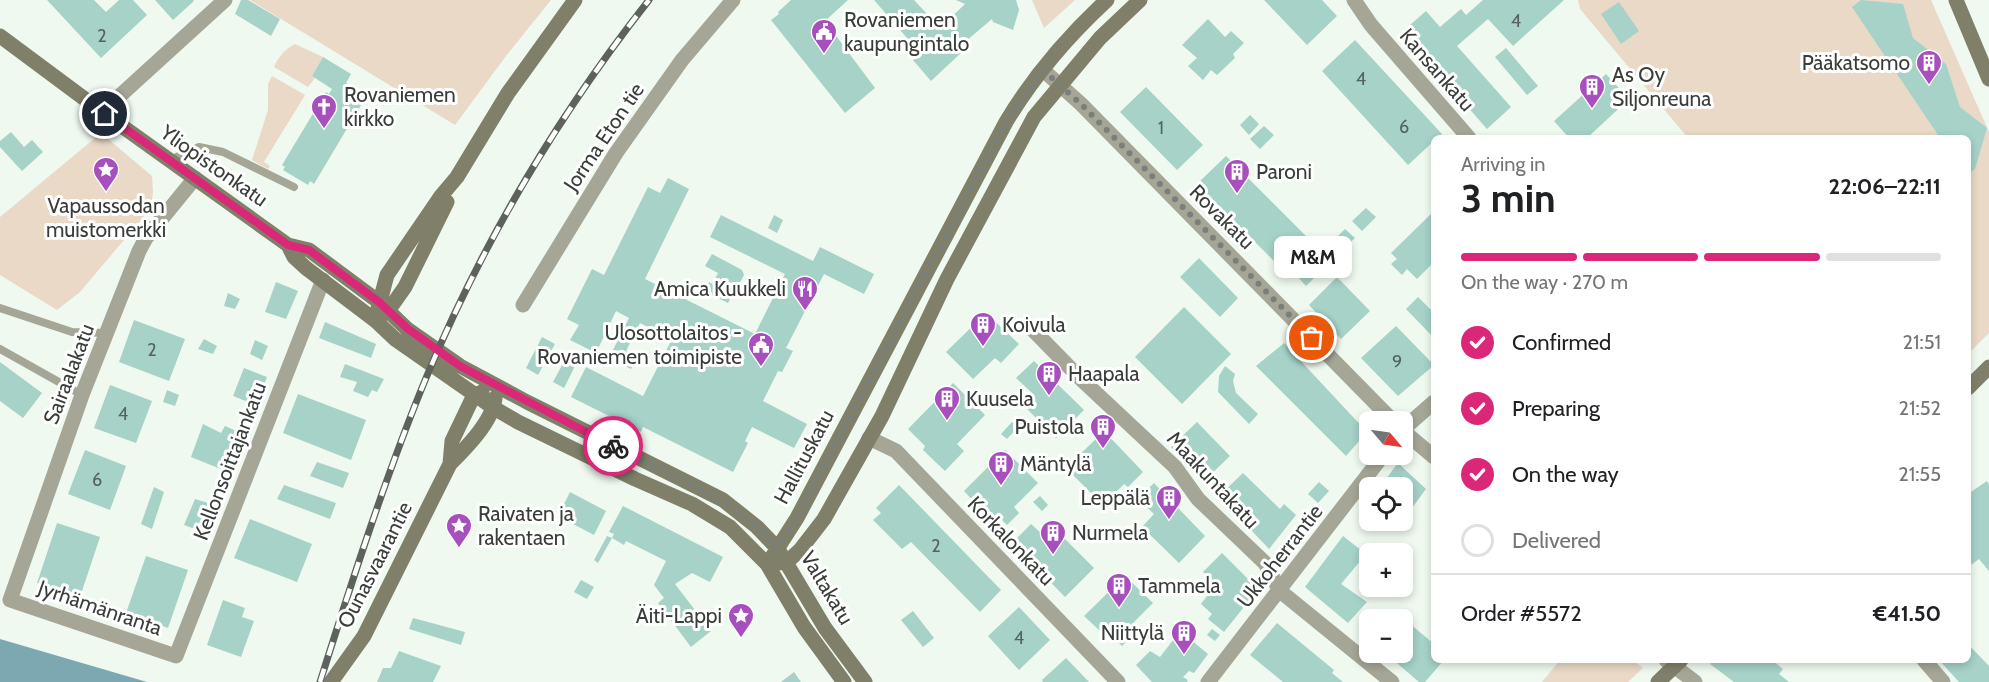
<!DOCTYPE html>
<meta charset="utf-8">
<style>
:root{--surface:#fff;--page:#f2f2f2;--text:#202124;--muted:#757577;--line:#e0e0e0;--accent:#db2777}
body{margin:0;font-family:Cabin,sans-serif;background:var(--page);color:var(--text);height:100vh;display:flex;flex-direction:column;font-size:22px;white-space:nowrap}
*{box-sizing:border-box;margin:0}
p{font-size:20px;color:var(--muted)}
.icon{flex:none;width:33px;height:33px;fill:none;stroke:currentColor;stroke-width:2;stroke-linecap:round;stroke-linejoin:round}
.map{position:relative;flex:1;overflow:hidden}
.sheet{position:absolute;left:1431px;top:135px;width:540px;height:528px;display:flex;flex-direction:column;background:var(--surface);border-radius:9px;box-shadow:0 3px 9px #0003}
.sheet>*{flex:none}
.needle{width:39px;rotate:119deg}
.fabs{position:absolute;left:1359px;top:411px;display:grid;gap:12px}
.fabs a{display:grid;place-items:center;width:54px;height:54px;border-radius:9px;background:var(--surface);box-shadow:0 3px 9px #0003;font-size:30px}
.pin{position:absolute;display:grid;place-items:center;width:51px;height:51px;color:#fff;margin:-26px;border:3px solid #fff;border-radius:50%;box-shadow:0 2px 6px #0007}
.courier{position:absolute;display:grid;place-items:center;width:60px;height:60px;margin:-30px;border:4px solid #db2777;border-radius:50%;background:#fff;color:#222;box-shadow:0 2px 8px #0007}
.bubble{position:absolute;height:42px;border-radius:9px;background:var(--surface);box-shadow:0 3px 9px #0003;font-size:20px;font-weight:700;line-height:42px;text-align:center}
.headline em{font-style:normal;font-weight:700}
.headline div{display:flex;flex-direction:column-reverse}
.headline{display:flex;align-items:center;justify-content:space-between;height:102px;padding:0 30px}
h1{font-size:39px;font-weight:700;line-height:45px}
.bar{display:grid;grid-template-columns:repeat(4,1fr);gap:9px 6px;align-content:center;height:72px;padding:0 30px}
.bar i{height:8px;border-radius:4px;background:var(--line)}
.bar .current{background:var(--accent)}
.bar p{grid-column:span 4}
.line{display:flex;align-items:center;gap:15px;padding:0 30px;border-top:2px solid var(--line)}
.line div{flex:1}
ol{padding:0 30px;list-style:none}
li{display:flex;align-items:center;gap:18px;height:66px}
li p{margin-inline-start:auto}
li .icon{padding:6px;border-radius:50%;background:var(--accent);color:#fff;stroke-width:4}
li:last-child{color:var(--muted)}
li i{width:33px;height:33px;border:3px solid var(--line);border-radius:50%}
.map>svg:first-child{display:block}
.green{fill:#e9d9c6}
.water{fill:#7ca8b2}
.building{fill:#a6d2c8}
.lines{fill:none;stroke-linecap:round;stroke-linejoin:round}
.lane{stroke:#a6a697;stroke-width:8}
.street{stroke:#a6a697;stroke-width:15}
.secondary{stroke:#80806a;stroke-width:15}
.rail-casing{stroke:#5d625d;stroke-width:7}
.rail{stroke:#fff;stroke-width:4.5;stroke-dasharray:14;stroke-linecap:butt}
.done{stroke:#797f79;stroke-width:6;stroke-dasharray:0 10.8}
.route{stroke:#db2777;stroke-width:8}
.labels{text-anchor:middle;stroke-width:6;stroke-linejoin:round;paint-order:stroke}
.number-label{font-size:18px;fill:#55635e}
.poi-label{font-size:21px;fill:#3a3e3a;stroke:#fff;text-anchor:start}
.street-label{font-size:21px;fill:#3a3e3a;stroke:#fff}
</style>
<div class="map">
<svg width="1989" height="682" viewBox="0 0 1989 682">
<rect width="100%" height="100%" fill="#eff9ef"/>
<path class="green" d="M250 0H551L506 56 455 125Z
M1032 0H1075L1044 28Z
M1578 0H1931L1989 132V333L1968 354V138H1688L1580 9Z
M295 44 323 57 312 76 315 78 308 87 274 67C279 56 284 50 295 44Z
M272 76 305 95 264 162 270 166 268 169 252 160 268 110V84Z
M101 133 152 176 153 192 151 208 80 292 57 310 0 275V217Z
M1560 660H1633L1643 668 1628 682H1542Z"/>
<path class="water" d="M0 639 147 682H0Z"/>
<path class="building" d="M47 0H94L106 12 119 0H133L147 15 101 58Z
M155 0H193L194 1 173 20Z
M241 0H248L280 19 271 36 235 14Z
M791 0H848L825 21 875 88 845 113 771 20 779 14 778 12Z
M874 0H914L940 28 965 4 956 0H1016L1019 10 1013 30 993 22 992 19 959 47 962 52 931 81 913 60 917 57 910 49 914 46Z
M1264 0H1322L1337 16 1307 45Z
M1483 0H1564L1513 46 1488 19 1457 46 1511 107 1487 129 1402 32 1426 11 1440 27 1461 9 1466 15Z
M1861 0 1903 4 1913 38 1946 64 1960 107 1987 128 1975 169 1968 174V138H1940L1852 7Z
M1619 2 1639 31 1621 44 1601 14Z
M1208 19 1225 37 1231 31 1244 43 1233 54 1235 58 1217 75 1211 70 1203 80 1188 66 1197 58 1182 45Z
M1355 40 1442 134 1437 138H1434V141L1408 165 1322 71Z
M1506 48 1538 86 1527 95 1495 57Z
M323 57 351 74 346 83 367 95 314 184 310 181 308 185 283 170 285 167 282 165 326 92 329 94 332 89 312 76Z
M1606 74 1629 99 1587 138H1569L1554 121Z
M1146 87 1203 145 1177 170 1120 112Z
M1250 115 1259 124 1249 135 1240 125Z
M1264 126 1274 135 1260 149 1250 139Z
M11 132 24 147 32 140 43 152 22 171 0 147V141Z
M1226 156 1317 247 1288 275 1197 184Z
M668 178 689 189 645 279 755 334 785 274 710 237 721 215 813 261 820 247 874 274 864 294 824 274 786 348 793 351 782 372 778 371 763 401 807 424 794 448 752 427 745 441 748 443 733 472 643 427 641 432 571 397 586 367 643 396 672 339 640 323 626 351 637 357 631 369 609 358 629 318 616 311 596 353 570 340 579 325 567 319 592 269 604 275 648 187 660 193Z
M1366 208 1376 217 1362 231 1352 221Z
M1434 211V262L1417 279 1407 269 1402 275 1391 264 1397 259 1391 253Z
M774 215 783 220 777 233 768 228Z
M1345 229 1355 238 1306 286 1297 276Z
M712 254 742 270 744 275 734 294 713 283 718 273 705 266Z
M1199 258 1238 298 1220 317 1180 277Z
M1337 277 1370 311 1341 339 1309 305Z
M276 282 298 291 286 319 265 312Z
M709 282 732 295 728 303 704 291Z
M228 293 240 299 235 309 224 306Z
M1418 297 1434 313V338L1406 309Z
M1184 307 1231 354 1182 404 1135 357Z
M986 313 1019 344 1001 363 995 358 973 379 946 352Z
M134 320 185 339 169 381 119 362Z
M325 322 376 344 371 358 319 338Z
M1396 326 1434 365 1398 396 1361 358Z
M542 337 555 344 538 375 526 368Z
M204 339 217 346 213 354 198 349Z
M255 340 268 346 262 360 250 354Z
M1284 343 1367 432 1346 456 1256 366Z
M567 356 577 362 564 388 553 382Z
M1034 361 1084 410 1056 438 1021 403 1031 392 1016 378Z
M0 362 42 393 23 418 0 401Z
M345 364 384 379 377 392 372 390 368 397 353 391 357 382 340 377Z
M1225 366 1235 374 1233 381 1236 393 1258 414 1249 424 1218 392 1219 376Z
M244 368 267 377 256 405 233 396Z
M953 383 985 415 957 444 964 451 945 471 923 450 925 446 908 429Z
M110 385 152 401 136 443 94 428Z
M167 390 179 395 175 406 163 402Z
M298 394 366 420 351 460 283 433Z
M1012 422 1018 427 1007 439 1001 434Z
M1197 422 1230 456 1204 481 1171 447Z
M203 424 221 433 225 426 243 434 234 450 243 455 233 474 191 457Z
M1104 431 1143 472 1128 487 1124 484 1103 505 1066 468Z
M85 450 126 466 110 510 68 494Z
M1005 450 1038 483 1014 507 1019 513 1007 525 1000 518 995 524 964 491Z
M317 462 349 473 343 488 310 476Z
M1398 463 1426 489 1409 512 1402 506V488H1379Z
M1243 473 1280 509 1284 504 1296 515 1269 549 1219 496Z
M1987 481 1989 485V571L1979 559 1968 567V494Z
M1319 482 1329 491 1318 503 1308 494Z
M1154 483 1205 536 1179 563 1142 527 1154 514 1138 499Z
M284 485 336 503 330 519 277 499Z
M899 485 1001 590 980 612 911 542 902 549 873 520 881 513 876 508Z
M154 487 164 492 152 529 141 524Z
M570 492 606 511 594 535 558 516Z
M1040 496 1048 505 1042 511 1033 502Z
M195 499 218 506 206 533 184 525Z
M1370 500V520H1388L1381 529 1359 514Z
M623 506 723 557 710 582 692 573 675 584 711 631 691 647 658 603 664 598 654 585 666 561 626 541 624 545 612 538 614 534 609 532Z
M250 519 312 544 297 582 234 558Z
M57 523 100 537 80 597 37 583Z
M1031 524 1042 534 1051 525 1094 568 1065 597 1012 543Z
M607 536 612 538 598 563 594 560Z
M1343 536 1366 554 1341 584 1367 602 1348 623 1305 587Z
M1222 553 1251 582 1248 586 1255 593 1224 632 1208 619 1212 614 1201 604 1216 584 1203 572Z
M146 556 188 570 168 628 126 613Z
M1125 576 1153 603 1130 626 1135 634 1122 646 1116 640 1113 643 1084 616Z
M581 580 594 587 587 599 574 592Z
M223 600 245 608 242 617 254 621 241 657 207 645Z
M1019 607 1050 640 1019 670 988 636Z
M913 611 934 638 923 647 901 620Z
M1396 612 1434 644V660H1444L1425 682H1419L1384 652H1402V620H1390Z
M413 618 465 632 461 645 409 629Z
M1277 623 1334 670 1332 673 1343 682H1283L1250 655Z
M1212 629 1220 635 1215 641 1207 635Z
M1180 631 1208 654 1194 673 1189 671 1183 677 1188 680 1187 682H1152L1136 665 1150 651 1160 657Z
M1968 644 1989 666V682H1959L1939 660H1968Z
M399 651 441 666 433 682H377L383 668H391Z
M1066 658 1089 682H1043L1042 680Z
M1713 660H1772L1783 669 1779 674 1789 682H1734L1710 664Z
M794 672 801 682H781Z"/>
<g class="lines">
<path class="lane" d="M170 160 199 147 223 152 294 187
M0 308 72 332 107 333
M0 349 82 395"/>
<path class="street" d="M1354 0 1371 25 1469 138
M1043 70 1081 104 1394 422
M105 114 113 102 225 0
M195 178 146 238 139 251 82 395 10 600 176 656 323 280
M523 305 616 153 682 60 733 0
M1031 328 1082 380 1175 467 1198 499 1265 563 1280 591 1392 682
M1402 430 1434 402
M1402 430 1434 457
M869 438 896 451 1118 682
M1666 660 1695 682
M1924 660 1943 682
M1208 682 1384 454"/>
<path class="secondary" d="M1956 0 1989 79
M0 36 105 114 288 245 309 250 379 302 407 329 460 366 527 402 723 500 757 527 778 549 825 628 865 682
M288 245 294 257 306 268 376 321 395 339 494 408 518 422 635 479 692 504 730 527 767 564 804 627 844 682
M378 309 387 275 441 196 457 177 508 93 575 0
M381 316 393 304 405 287 447 202
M1968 388 1989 367
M450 464 452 441 474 395 482 392
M772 557 797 518 1006 122C1033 77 1068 36 1107 0
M778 563 787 562 800 550 824 519 882 416 947 279 1034 117 1100 38 1140 0
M331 682 364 636 450 464C466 448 493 421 495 398
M1658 682 1681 660"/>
<defs>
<path id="rail" d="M320 682C352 581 386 475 426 378 482 244 559 114 649 0"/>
</defs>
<use href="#rail" class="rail-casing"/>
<use href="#rail" class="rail"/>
</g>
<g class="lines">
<path class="done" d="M613 446C675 478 729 494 778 549L797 518 1006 122 1043 70 1081 104 1312 338"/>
<path class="route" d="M105 114 288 245 309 250 379 302 408 329 460 366 613 446"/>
</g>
<defs>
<symbol id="civic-pin" viewBox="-11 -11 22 30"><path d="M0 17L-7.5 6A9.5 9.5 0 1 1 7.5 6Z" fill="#a64fbd" stroke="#fff"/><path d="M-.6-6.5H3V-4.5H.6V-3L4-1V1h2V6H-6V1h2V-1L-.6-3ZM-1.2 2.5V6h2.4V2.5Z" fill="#fff"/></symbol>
<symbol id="building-pin" viewBox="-11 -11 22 30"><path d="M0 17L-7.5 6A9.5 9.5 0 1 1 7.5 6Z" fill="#a64fbd" stroke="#fff"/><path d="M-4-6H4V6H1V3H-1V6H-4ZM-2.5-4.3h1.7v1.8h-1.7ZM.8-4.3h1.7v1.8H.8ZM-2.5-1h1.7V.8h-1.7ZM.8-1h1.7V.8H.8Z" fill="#fff"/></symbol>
<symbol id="church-pin" viewBox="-11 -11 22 30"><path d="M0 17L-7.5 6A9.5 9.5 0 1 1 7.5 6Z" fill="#a64fbd" stroke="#fff"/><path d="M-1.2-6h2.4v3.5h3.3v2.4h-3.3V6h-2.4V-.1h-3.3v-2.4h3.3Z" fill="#fff"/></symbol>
<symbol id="sight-pin" viewBox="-11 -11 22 30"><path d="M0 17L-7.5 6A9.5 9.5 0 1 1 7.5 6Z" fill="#a64fbd" stroke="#fff"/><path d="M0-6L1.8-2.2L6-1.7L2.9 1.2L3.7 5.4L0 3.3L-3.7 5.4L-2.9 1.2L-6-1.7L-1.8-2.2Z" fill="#fff"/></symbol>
<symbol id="restaurant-pin" viewBox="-11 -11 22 30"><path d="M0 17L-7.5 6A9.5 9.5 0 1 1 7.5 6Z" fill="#a64fbd" stroke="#fff"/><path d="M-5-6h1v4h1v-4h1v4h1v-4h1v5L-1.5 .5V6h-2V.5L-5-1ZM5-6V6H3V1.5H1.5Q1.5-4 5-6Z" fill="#fff"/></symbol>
</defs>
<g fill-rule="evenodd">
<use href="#civic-pin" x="809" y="17" width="30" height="40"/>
<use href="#building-pin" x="1914" y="48" width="30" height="40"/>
<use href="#building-pin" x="1577" y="72" width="30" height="40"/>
<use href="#church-pin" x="309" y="92" width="30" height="40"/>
<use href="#sight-pin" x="91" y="155" width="30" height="40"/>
<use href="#building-pin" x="1222" y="157" width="30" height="40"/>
<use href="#restaurant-pin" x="790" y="274" width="30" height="40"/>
<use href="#building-pin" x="968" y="310" width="30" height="40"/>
<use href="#civic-pin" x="746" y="330" width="30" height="40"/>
<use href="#building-pin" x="1034" y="359" width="30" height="40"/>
<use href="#building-pin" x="932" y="384" width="30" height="40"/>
<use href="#building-pin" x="1088" y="412" width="30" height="40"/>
<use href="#building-pin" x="986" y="449" width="30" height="40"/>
<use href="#building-pin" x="1154" y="483" width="30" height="40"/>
<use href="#sight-pin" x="444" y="511" width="30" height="40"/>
<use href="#building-pin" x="1038" y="518" width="30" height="40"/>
<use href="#building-pin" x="1104" y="571" width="30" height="40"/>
<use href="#sight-pin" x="726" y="601" width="30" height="40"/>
<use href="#building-pin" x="1169" y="618" width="30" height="40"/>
</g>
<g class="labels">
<g class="number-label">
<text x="1516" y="27">4</text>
<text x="102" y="42">2</text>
<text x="1361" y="85">4</text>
<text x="1404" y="133">6</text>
<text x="1161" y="134">1</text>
<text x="152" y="356">2</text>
<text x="1397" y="368">9</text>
<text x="123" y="420">4</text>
<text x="97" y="486">6</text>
<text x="936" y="552">2</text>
<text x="1019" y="644">4</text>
</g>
<g class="poi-label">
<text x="844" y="27">Rovaniemen<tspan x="844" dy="24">kaupungintalo</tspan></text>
<text x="1910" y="70" text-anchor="end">Pääkatsomo</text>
<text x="1612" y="82">As Oy<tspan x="1612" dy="24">Siljonreuna</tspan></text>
<text x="344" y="102">Rovaniemen<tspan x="344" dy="24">kirkko</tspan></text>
<text x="1256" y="179">Paroni</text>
<text x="106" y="213" text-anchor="middle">Vapaussodan<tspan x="106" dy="24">muistomerkki</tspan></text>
<text x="786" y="296" text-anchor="end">Amica Kuukkeli</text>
<text x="1002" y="332">Koivula</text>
<text x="742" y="340" text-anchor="end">Ulosottolaitos -<tspan x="742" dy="24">Rovaniemen toimipiste</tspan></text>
<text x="1068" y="381">Haapala</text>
<text x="966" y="406">Kuusela</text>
<text x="1084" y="434" text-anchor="end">Puistola</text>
<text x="1020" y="471">Mäntylä</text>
<text x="1150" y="505" text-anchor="end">Leppälä</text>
<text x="478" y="521">Raivaten ja<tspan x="478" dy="24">rakentaen</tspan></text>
<text x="1072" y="540">Nurmela</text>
<text x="1138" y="593">Tammela</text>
<text x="722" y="623" text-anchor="end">Äiti-Lappi</text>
<text x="1164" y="640" text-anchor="end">Niittylä</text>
</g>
<g class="street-label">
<text transform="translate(1437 70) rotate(49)" y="7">Kansankatu</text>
<text transform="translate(604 137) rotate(-56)" y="7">Jorma Eton tie</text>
<text transform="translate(214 166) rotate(35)" y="7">Yliopistonkatu</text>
<text transform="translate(1222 217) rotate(45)" y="7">Rovakatu</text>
<text transform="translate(69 374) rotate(-69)" y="7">Sairaalakatu</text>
<text transform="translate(804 457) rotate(-62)" y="7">Hallituskatu</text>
<text transform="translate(230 461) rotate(-69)" y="7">Kellonsoittajankatu</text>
<text transform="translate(1213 480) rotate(47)" y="7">Maakuntakatu</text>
<text transform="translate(1011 541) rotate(46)" y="7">Korkalonkatu</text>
<text transform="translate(1280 556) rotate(-52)" y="7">Ukkoherrantie</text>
<text transform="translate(375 565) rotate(-63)" y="7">Ounasvaarantie</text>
<text transform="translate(827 588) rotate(59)" y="7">Valtakatu</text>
<text transform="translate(100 608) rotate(19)" y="7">Jyrhämänranta</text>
</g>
</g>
</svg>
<div class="fabs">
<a><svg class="needle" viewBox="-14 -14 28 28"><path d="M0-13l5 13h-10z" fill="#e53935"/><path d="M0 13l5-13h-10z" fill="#757577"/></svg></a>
<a><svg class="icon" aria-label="locate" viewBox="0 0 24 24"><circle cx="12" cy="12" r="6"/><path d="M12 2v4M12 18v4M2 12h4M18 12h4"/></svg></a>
<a>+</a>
<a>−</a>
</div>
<div class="pin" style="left:1312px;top:338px;background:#ea580c"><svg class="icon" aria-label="bag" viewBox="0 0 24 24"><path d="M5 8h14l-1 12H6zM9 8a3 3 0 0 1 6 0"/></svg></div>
<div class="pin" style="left:105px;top:114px;background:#1f2937"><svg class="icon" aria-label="home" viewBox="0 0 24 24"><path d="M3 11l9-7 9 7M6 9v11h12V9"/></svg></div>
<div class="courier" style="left:613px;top:446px"><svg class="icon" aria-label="bike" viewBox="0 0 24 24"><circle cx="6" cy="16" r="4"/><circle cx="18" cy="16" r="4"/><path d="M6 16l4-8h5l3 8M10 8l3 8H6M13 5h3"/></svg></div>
<div class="bubble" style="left:1274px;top:236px;width:78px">M&amp;M</div>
<section class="sheet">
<div class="headline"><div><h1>3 min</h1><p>Arriving in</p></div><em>22:06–22:11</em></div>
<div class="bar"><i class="current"></i><i class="current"></i><i class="current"></i><i></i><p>On the way · 270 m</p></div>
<ol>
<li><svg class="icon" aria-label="check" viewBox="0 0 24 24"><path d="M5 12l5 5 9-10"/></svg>Confirmed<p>21:51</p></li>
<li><svg class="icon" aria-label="check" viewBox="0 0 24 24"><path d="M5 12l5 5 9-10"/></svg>Preparing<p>21:52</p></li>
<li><svg class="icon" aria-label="check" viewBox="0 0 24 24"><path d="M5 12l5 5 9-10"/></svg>On the way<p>21:55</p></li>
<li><i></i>Delivered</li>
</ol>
<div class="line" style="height:78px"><div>Order #5572</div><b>€41.50</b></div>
</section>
</div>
